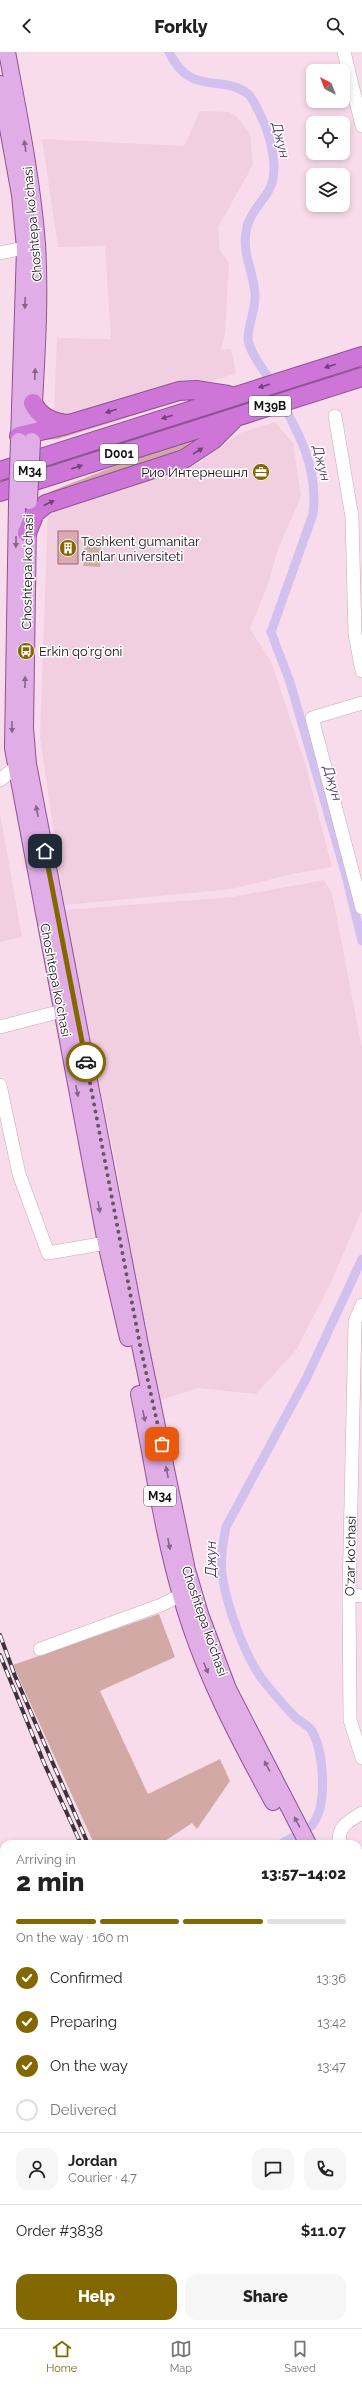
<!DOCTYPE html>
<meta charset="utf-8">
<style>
:root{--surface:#fff;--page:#f6f6f6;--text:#222;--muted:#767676;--line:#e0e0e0;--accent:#836801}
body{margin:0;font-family:Raleway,sans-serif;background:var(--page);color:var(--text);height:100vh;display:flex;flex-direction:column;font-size:15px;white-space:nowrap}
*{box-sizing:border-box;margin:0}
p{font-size:13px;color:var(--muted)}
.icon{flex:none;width:22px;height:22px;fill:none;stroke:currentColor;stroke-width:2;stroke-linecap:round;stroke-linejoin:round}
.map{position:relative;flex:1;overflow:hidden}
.side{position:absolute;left:0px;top:1788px;width:362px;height:488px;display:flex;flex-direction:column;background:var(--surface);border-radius:12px 12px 0 0;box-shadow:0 2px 6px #0003}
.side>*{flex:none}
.needle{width:26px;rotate:318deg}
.buttons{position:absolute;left:306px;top:12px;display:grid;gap:8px}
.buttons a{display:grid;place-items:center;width:44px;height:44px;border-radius:8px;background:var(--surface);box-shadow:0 2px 6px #0003;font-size:20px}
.pin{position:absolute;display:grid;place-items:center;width:34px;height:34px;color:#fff;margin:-17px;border-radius:8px;box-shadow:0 2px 6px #0006}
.courier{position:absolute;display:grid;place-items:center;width:40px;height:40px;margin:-20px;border:3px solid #836801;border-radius:50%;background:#fff;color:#222;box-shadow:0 1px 5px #0007}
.head em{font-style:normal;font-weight:800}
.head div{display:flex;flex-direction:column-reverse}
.head{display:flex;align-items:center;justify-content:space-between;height:68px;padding:0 16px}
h1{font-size:26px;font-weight:800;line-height:30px}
.bar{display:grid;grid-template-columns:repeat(4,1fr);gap:6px 4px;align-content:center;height:48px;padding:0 16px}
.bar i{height:5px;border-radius:3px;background:var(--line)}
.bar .current{background:var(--accent)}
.bar p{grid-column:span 4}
.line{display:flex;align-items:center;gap:10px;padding:0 16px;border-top:1px solid var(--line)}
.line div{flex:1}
.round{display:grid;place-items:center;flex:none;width:42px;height:42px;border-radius:12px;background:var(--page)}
ol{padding:0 16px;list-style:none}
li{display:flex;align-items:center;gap:12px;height:44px}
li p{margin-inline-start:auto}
li .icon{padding:4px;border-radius:50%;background:var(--accent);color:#fff;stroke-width:4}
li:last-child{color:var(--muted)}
li i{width:22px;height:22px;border:2px solid var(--line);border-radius:50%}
.primary-button{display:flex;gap:8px;margin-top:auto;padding:8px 16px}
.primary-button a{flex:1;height:46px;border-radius:12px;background:var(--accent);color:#fff;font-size:16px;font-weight:800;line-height:46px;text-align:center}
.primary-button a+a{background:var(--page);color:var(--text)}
header{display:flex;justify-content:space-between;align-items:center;height:52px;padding:0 16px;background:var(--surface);font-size:18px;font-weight:800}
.dock{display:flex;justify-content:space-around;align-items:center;height:56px;border-top:1px solid var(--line);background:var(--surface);font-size:11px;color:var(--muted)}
.dock a{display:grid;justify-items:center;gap:2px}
.dock .current{color:var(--accent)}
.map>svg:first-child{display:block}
.built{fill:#f2cee1}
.green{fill:#d2a9a4}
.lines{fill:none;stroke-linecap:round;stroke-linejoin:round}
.canal{stroke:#d2c1ee;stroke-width:9}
.building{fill:#dea8b2;stroke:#8b6e73}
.minor-casing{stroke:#c6abb9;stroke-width:14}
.major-casing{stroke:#8e5293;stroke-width:18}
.highway-casing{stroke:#8e5293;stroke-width:20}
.minor{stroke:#fff;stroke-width:13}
.major{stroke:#e1ade7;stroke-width:16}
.highway{stroke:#cd76d7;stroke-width:18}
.rail-casing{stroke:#3f323a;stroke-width:4}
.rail{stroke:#fff;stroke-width:2.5;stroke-dasharray:8;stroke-linecap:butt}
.major-bridge-casing{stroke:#8e5293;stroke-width:18;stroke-linecap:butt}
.major-bridge{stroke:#e1ade7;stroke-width:16}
.oneway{fill:#876588}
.oneway2{fill:#724276}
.done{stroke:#67565f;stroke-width:4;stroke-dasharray:0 7.2}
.route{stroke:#836801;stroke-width:5}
.labels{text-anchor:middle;stroke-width:3;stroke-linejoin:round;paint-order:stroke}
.shield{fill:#fff;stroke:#5d565a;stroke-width:1}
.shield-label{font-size:12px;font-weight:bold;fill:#180e14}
.street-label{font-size:13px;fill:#180e14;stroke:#fff}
.poi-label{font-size:13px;fill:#180e14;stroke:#fff;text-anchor:start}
.water-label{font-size:14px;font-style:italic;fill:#4a3269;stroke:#fff}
</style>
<header><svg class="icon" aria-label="back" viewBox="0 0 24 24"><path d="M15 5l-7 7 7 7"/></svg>Forkly<svg class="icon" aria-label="search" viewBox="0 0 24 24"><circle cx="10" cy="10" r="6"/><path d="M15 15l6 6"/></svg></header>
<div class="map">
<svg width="362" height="2276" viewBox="0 0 362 2276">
<rect width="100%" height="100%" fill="#f9dceb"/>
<path class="built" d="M200 59 229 60 237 65 250 82 253 113 218 175 220 198 229 211 225 281 221 298 231 297 236 321 213 329 165 333 68 363 54 358 57 286 111 287 105 194 58 195 42 87 184 94Z
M275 370 293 391 301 445 278 497 268 532 250 577 271 609 306 714 332 815 297 821 232 837 64 853 40 685 48 459 199 411 240 381Z
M0 761 22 885 0 890Z
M324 828 332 841 362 996V1158L332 1228 297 1297 256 1342 197 1336 155 1350 117 1118 64 858 232 845Z
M362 2029V2276H334L333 2272H358V2033Z"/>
<path class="green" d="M196 344 58 387 44 388 180 345Z
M208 383 180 399 63 438 49 440 149 401Z
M85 486H101L100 515 83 514Z
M159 1562 175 1605 100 1639 148 1742 220 1707 230 1729 197 1777 192 1771 165 1789 167 1792H94L13 1613Z
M358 1960 362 1968V2029L358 2033Z
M149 2272H274L276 2276H150Z"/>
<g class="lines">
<path class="canal" d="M169 0C191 46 222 21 248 42 253 46 265 72 267 79 273 96 278 123 269 138 261 152 248 163 246 180 242 202 254 221 255 242 256 257 248 272 248 287 249 298 260 313 266 322 290 366 320 409 313 462L271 580 290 630 345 820 362 889
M281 1792C290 1786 304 1781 312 1773 328 1754 324 1700 312 1679 309 1674 301 1670 296 1666 285 1655 275 1643 266 1632 245 1607 227 1554 222 1523 220 1507 223 1490 226 1475L307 1325 362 1207
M136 2276V2272"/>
</g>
<path class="building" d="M58 479H78V512H58Z"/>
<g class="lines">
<defs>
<path id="minor" d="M344 0 362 74
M0 201 25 196
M335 364 352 465 355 582 362 619
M362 651 312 666 362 856
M0 728 16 715 24 713
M0 975 62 959
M0 1033 19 1122 48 1201 106 1191
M362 1253 355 1269 349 1542 350 1668 362 1706
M349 1542 362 1544
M40 1597 161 1553 181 1543
M340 1792C336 1775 349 1769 362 1761"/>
<path id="major" d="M7 0C19 64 32 127 37 192 41 257 35 323 32 389
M0 32 20 143 25 196 19 389
M17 451 13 696 106 1191 128 1286
M28 468 25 676 28 712 140 1293 187 1518 200 1562 228 1637 308 1792
M139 1342C153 1409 162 1478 181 1543 201 1616 237 1684 273 1750
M358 1884 362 1891
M358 1908 362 1915"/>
<path id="highway" d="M33 351C40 366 54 371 69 372L179 339 196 338 228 343
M19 384 66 373
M0 419 362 304
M0 440 362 325
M27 481 35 461 46 452 184 407 213 388 235 366"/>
</defs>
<use href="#minor" class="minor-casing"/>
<use href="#major" class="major-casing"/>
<use href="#highway" class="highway-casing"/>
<use href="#minor" class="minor"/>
<use href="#major" class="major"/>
<use href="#highway" class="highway"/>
<defs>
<path id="rail" d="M0 1583 15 1624 88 1792
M0 1603 44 1711 81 1792
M299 2272 301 2276"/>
</defs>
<use href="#rail" class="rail-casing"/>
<use href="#rail" class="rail"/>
<defs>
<path id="major-bridge" d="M29 449 32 389
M17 451 19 389"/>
</defs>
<use href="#major-bridge" class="major-bridge-casing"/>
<use href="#major-bridge" class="major-bridge"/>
</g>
<defs><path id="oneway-solid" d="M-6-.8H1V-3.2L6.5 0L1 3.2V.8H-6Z"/></defs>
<g class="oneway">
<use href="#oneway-solid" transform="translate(25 94) rotate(-98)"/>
<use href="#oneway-solid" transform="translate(25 251) rotate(92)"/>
<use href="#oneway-solid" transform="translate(35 322) rotate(-88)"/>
<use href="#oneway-solid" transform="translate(16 490) rotate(91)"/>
<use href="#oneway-solid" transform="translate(25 630) rotate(-89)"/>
<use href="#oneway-solid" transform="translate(12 675) rotate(89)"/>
<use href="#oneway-solid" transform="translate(37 759) rotate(-101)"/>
<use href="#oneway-solid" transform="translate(77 1039) rotate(79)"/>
<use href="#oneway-solid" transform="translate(99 1155) rotate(80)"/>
<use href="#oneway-solid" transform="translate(144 1364) rotate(78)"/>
<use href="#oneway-solid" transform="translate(167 1420) rotate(-101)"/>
<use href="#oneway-solid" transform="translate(169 1492) rotate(79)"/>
<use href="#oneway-solid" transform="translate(206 1616) rotate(68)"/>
<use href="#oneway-solid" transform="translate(267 1714) rotate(-118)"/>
<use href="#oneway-solid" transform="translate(297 1770) rotate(-118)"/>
</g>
<g class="oneway2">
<use href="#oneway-solid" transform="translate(330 314) rotate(162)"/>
<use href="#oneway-solid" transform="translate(264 334) rotate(164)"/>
<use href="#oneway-solid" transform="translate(111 359) rotate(163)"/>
<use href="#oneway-solid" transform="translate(167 365) rotate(162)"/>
<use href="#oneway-solid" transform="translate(198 399) rotate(-32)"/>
<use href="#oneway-solid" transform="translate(77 415) rotate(-18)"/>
<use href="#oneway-solid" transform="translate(49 451) rotate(-25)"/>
</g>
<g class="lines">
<path class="done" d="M86 1010 140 1293 162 1392"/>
<path class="route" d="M45 799 86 1010"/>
</g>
<defs>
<symbol id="office-disc" viewBox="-11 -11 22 22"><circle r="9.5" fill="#836801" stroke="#fff"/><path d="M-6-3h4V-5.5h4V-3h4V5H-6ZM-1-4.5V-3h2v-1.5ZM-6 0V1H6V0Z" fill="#fff"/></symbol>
<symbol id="building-disc" viewBox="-11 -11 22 22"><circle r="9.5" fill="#836801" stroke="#fff"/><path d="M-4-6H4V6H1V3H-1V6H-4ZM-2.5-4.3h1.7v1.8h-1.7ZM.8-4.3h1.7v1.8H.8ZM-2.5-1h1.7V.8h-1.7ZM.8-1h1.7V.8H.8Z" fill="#fff"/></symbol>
<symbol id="bus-disc" viewBox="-11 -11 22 22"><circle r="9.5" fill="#836801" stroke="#fff"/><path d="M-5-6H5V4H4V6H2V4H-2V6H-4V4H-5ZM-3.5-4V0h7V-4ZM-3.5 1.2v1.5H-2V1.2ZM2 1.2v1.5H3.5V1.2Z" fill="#fff"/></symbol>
</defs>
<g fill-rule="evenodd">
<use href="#office-disc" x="251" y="410" width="20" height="20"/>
<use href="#building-disc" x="58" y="486" width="20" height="20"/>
<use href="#bus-disc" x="16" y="589" width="20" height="20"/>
</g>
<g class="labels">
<g class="shield">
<rect x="249" y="344" width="42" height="20" rx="3"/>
<rect x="100" y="392" width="38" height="20" rx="3"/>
<rect x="14" y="409" width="32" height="20" rx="3"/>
<rect x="144" y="1434" width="32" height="20" rx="3"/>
</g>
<g class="shield-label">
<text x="270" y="358">M39B</text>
<text x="119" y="406">D001</text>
<text x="30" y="423">M34</text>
<text x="160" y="1448">M34</text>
</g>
<g class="street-label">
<text transform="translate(32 172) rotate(-95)" y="5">Choshtepa ko'chasi</text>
<text transform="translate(27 520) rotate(-89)" y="5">Choshtepa ko'chasi</text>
<text transform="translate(56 928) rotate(79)" y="5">Choshtepa ko'chasi</text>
<text transform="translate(350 1504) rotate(-89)" y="5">O'zar ko'chasi</text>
<text transform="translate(205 1569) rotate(71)" y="5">Choshtepa ko'chasi</text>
</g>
<g class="poi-label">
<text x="248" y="425" text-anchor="end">Рио Интернешнл</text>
<text x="81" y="494">Toshkent gumanitar<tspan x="81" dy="15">fanlar universiteti</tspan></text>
<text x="39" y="604">Erkin qoʻrgʻoni</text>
</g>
<g class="water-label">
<text transform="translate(281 88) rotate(76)" y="5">Джун</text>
<text transform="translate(322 411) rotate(76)" y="5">Джун</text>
<text transform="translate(333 731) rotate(74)" y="5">Джун</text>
<text transform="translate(211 1507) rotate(-90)" y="5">Джун</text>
</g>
</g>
</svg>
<div class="buttons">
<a><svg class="needle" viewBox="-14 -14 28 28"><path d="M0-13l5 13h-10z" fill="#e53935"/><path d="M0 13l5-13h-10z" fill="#767676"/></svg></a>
<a><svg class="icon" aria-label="locate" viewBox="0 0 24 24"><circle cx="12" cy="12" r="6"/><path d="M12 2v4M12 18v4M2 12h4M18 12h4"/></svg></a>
<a><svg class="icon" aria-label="layers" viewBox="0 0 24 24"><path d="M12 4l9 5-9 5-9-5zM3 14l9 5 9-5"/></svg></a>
</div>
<div class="pin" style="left:162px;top:1392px;background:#ea580c"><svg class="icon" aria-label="bag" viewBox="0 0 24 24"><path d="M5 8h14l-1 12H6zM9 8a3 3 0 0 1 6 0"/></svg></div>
<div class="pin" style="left:45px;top:799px;background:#1f2937"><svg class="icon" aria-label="home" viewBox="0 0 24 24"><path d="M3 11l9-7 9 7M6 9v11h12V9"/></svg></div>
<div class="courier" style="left:86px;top:1010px"><svg class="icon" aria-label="car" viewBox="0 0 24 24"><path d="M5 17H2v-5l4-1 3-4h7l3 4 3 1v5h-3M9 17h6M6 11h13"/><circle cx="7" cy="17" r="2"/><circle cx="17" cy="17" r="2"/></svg></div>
<section class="side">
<div class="head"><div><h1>2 min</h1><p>Arriving in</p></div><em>13:57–14:02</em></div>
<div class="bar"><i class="current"></i><i class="current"></i><i class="current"></i><i></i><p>On the way · 160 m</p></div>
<ol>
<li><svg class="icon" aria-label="check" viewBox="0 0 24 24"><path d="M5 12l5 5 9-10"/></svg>Confirmed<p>13:36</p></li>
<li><svg class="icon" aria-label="check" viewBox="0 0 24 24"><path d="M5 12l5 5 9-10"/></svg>Preparing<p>13:42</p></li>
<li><svg class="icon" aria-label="check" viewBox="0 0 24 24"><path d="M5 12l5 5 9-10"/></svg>On the way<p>13:47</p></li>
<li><i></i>Delivered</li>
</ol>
<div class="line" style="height:72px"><a class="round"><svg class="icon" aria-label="person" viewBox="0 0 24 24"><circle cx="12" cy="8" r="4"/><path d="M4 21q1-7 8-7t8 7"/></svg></a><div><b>Jordan</b><p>Courier · 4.7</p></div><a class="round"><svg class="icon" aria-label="chat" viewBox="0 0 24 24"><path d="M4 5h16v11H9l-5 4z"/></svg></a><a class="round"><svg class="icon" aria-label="phone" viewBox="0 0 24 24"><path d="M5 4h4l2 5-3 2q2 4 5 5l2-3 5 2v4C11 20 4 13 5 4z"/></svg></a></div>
<div class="line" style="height:52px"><div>Order #3838</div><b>$11.07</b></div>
<div class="primary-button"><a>Help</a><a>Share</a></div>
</section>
</div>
<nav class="dock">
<a class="current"><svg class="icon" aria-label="home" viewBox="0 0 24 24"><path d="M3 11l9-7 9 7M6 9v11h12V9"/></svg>Home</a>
<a><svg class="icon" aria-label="map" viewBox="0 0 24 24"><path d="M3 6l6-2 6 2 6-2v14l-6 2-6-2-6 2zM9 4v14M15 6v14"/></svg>Map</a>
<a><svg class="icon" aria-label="saved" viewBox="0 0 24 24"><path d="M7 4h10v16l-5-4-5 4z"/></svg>Saved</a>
</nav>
